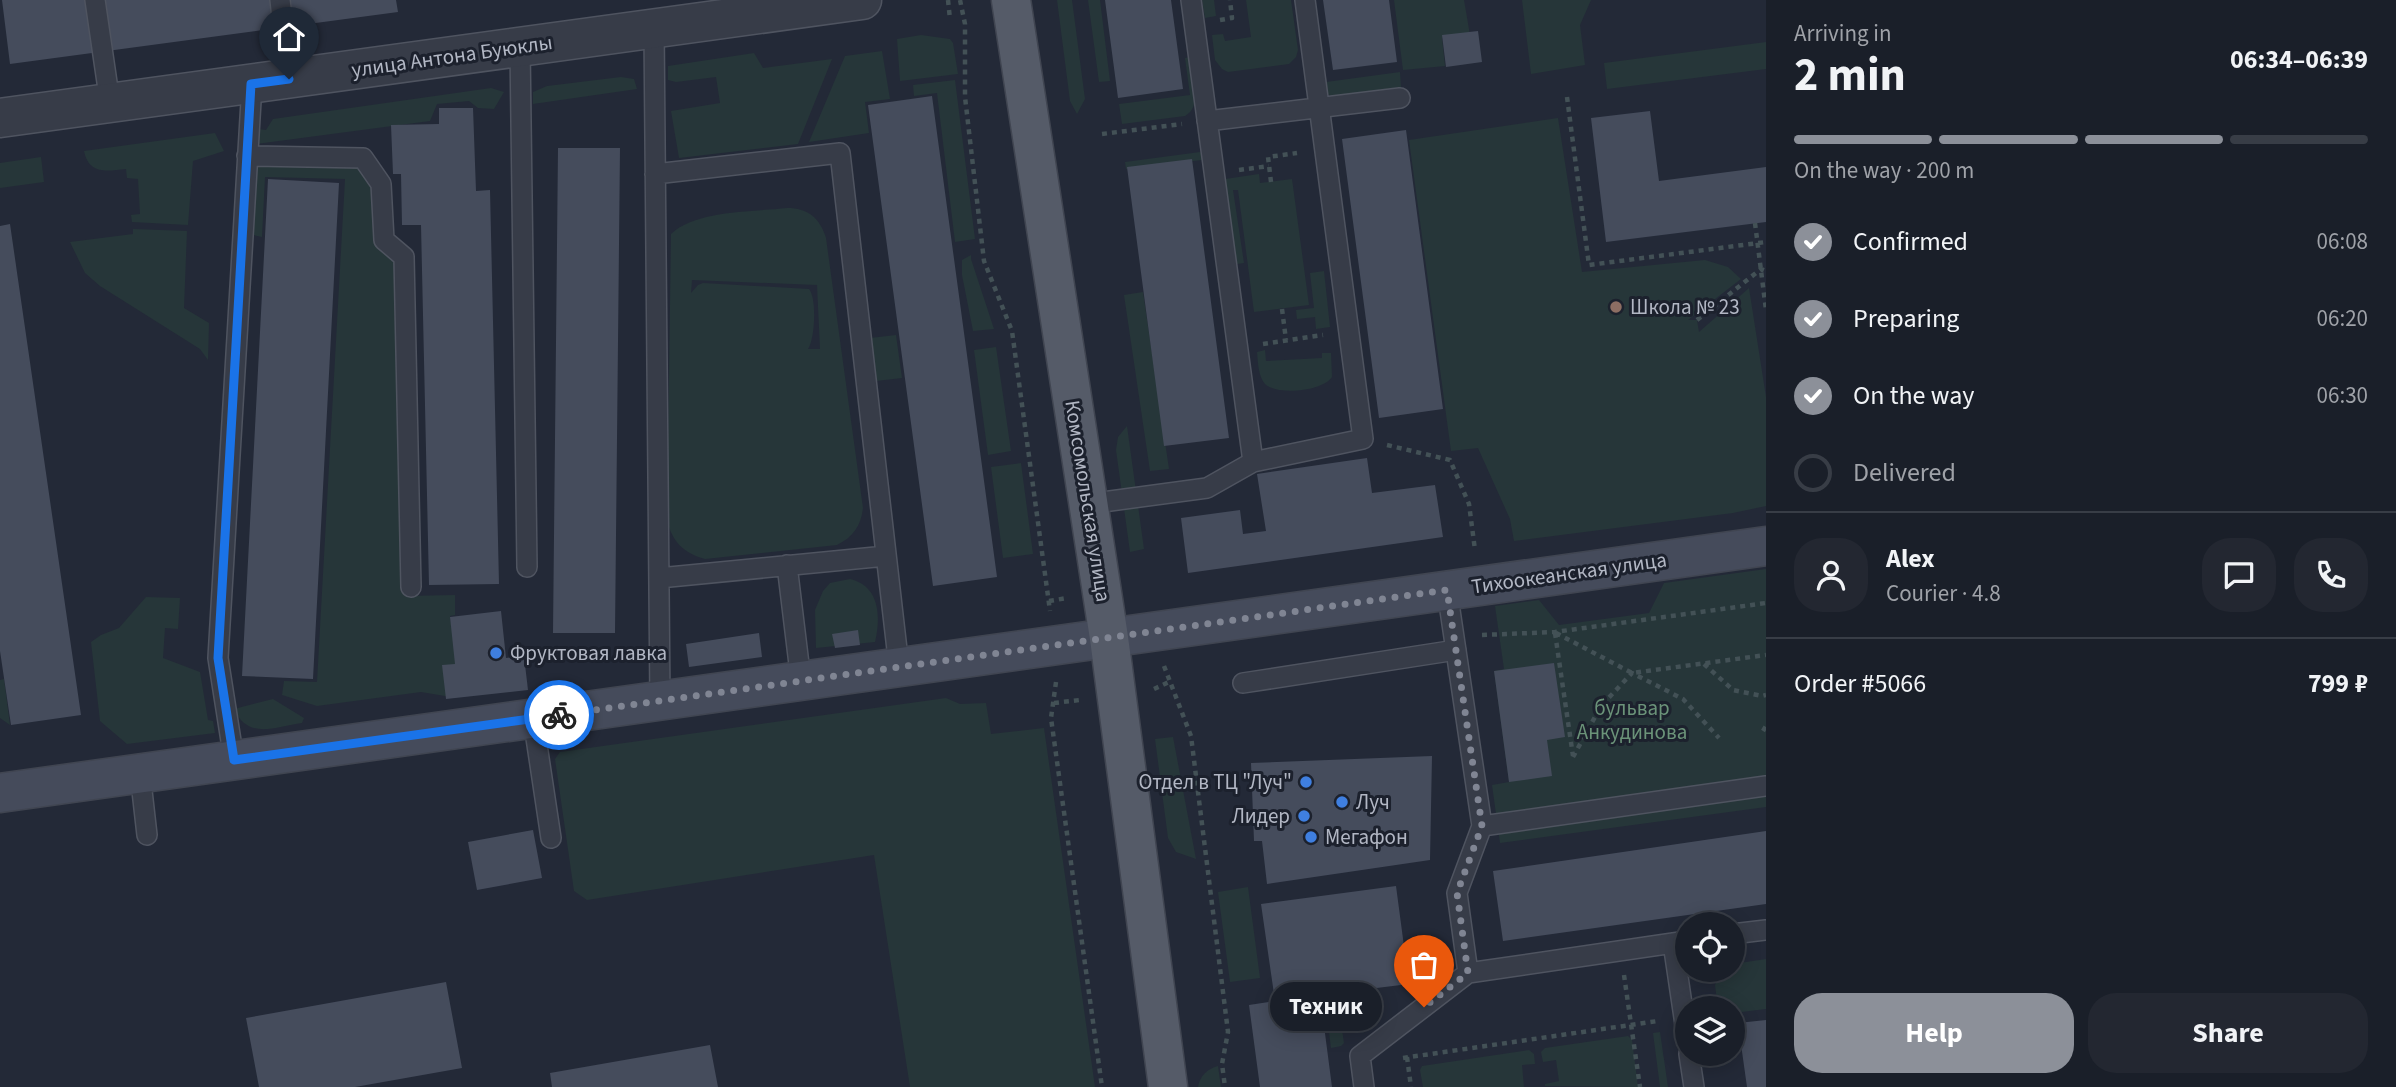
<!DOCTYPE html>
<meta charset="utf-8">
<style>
:root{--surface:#1a1f29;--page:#232731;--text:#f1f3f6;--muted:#9fa2a8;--line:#383d46;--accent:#8c9099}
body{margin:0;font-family:"Source Sans 3",sans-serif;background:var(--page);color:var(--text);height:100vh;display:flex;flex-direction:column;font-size:26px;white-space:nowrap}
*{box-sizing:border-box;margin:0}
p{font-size:23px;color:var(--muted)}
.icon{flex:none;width:38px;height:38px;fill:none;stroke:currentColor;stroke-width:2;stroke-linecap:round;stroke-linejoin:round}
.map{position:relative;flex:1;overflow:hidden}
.drawer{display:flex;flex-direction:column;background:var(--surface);width:630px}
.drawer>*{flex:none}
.fabs{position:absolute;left:1675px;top:912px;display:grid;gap:14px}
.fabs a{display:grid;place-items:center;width:70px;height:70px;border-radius:50%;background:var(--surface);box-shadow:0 4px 18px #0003,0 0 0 2px var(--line);font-size:35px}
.pin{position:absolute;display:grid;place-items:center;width:60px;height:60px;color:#fff;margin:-72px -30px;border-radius:50% 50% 50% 0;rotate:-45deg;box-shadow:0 0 7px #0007}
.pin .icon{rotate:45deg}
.courier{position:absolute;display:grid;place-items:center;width:70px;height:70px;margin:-35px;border:5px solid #1a73e8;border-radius:50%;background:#fff;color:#222;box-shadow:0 2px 9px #0007}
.bubble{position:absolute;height:49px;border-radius:24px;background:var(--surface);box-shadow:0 4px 18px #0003,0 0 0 2px var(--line);font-size:23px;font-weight:700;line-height:49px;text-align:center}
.head em{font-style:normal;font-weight:700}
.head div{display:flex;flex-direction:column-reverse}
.head{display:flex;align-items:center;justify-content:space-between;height:119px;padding:0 28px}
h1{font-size:46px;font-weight:700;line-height:52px}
.bar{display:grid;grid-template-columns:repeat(4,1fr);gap:10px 7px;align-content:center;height:84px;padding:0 28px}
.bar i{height:9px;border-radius:5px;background:var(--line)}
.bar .active{background:var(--accent)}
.bar p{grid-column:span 4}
.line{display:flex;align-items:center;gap:18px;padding:0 28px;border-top:2px solid var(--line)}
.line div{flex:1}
.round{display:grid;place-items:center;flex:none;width:74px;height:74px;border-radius:28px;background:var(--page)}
ol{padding:0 28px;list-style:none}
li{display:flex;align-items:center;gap:21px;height:77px}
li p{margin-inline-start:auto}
li .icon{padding:7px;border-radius:50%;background:var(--accent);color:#fff;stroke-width:4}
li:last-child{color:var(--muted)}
li i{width:38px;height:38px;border:4px solid var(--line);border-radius:50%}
.action{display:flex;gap:14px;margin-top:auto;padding:14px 28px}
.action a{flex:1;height:80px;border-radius:28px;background:var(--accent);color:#fff;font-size:28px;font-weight:700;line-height:80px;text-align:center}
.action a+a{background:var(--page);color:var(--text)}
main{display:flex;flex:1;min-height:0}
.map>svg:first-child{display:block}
.green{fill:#263639;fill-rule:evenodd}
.building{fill:#454c5c}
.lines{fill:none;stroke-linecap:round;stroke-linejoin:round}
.lane-casing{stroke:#4f5460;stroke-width:22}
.street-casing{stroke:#4f5460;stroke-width:41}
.secondary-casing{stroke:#404551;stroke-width:41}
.primary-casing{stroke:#404551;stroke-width:41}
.path{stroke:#435156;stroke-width:4.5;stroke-dasharray:5 5;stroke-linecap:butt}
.lane{stroke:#373c48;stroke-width:19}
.street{stroke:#373c48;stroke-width:38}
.secondary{stroke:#454b5b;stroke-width:38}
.primary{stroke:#555b68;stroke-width:38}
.done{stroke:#808593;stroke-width:7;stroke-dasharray:0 12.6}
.route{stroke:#1a73e8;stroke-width:9}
.education-dot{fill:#8d6e63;stroke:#1c212d;stroke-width:2.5}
.shop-dot{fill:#3f7fe0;stroke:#1c212d;stroke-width:2.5}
.labels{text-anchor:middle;stroke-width:6;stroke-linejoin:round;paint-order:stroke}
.street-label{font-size:21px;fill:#b2b7c4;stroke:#1c212d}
.poi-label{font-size:21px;fill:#b2b7c4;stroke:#1c212d;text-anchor:start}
.park-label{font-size:21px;fill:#6b9379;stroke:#1c212d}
</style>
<main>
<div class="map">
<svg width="1766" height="1087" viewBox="0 0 1766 1087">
<rect width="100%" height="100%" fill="#232937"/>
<path class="green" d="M1057 0H1072L1085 99 1077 114 1070 101Z
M1088 0H1100L1110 81 1099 82Z
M1202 0H1214L1216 16 1205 18Z
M1246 0H1291L1298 50 1296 57 1289 64 1228 72 1222 69 1215 60 1212 35 1223 34 1225 41 1251 37Z
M1394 0H1464L1470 35 1442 38 1445 66 1403 70Z
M1522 0H1591L1580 25 1585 65 1531 74Z
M921 35 950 39 953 43 958 74 900 81 897 39Z
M1766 42V69L1607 89 1604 63Z
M1319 43 1326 82 1400 72 1401 87 1333 97 1324 92Z
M882 51 890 99 865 102 869 133 809 142 845 56Z
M754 53 763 68 832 59 798 144 679 158 671 111 720 103 716 77 676 82 668 80V66Z
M1190 57C1192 76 1204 105 1185 116L1122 124 1119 104 1190 95 1185 58Z
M621 77 634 79 637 89 533 104V92L547 86Z
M955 80 975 239 955 242 937 93 914 96 913 85Z
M491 88 504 92 494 109 478 108 469 101 437 104 430 121 256 144 257 129 266 130 273 119Z
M1558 118 1582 272 1705 260 1728 267 1741 279 1688 320H1697L1699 332 1749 288 1766 397V506L1733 513 1514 541 1510 519 1478 448 1451 451 1409 140Z
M215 133 224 151 193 161 188 225 132 222 131 215 140 214 138 179 127 178 126 169C107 171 89 175 84 151Z
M1200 152 1203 153 1228 301 1222 302 1202 160 1126 169 1125 162Z
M41 157 44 182 0 188V163Z
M253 162 359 164 375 184 398 260 405 596 455 595V615L450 616 458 670 451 697 421 692 317 706 282 695 284 681 317 682 345 179 265 177 262 237 249 234Z
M1259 174 1260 183 1292 179 1309 305 1254 312 1238 190H1233L1244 263 1237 264 1225 179Z
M787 208C808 208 820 218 826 238L863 508C861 526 853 537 837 545L705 559C683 553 672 541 667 520L671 234C696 210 753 212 787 208ZM692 280 817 285 820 349H808C815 339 817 298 809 289L703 283 698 285 691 293Z
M133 229 187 231 184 308 209 323 208 360 200 349 100 286 85 273 70 242 133 234Z
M971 255V259L994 329 973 331 962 275V260Z
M1324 271 1330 327 1316 329 1315 317 1297 319 1296 310 1314 308 1310 273Z
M1143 292 1169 469 1150 471 1124 295Z
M896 335 902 378 876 381 870 338Z
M996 347 1011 451 988 455 974 350Z
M1265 350 1266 361 1322 358V353H1331L1332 377C1323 391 1278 396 1265 384 1258 376 1258 362 1257 352Z
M1127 426 1144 549 1130 552 1116 450 1118 437Z
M1021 463 1033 554 1003 558 991 467Z
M1766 569V807L1500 843 1492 785 1509 782 1494 671 1504 669 1495 606 1539 600 1559 625 1649 613 1664 583Z
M850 579C880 586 881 617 875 642L816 648 815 610 823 591 830 583Z
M146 597 180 598 178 629 165 628 163 658 200 672 208 720 213 721 215 733 127 744 100 721 91 642 101 635 119 628Z
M4 679 10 725 0 718V680Z
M946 698 960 704 986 703 991 734 1044 728 1095 1087H910L874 855 587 900 574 891 555 759 560 752Z
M273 699 304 718 302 723C274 727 248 740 234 709Z
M1173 737 1196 859 1176 852 1168 838 1155 739Z
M1248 887 1260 978 1230 982 1218 892Z
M1766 959V1009L1733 1013 1732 1008H1718L1715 985 1723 970H1732L1733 964Z
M1363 1003 1365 1018 1360 1021 1341 1023 1344 1043 1341 1046 1331 1048 1326 1008Z
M1660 1032 1668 1087H1660L1653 1033Z
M1628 1036 1632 1040 1638 1087 1545 1086V1084L1559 1081 1556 1060 1543 1062 1541 1052 1545 1048Z
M1529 1050 1534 1054 1535 1064 1522 1065 1524 1087H1423L1420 1070 1422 1066Z
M1218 1066 1221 1087H1198C1200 1076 1207 1069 1218 1066Z"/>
<path class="building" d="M2 0H396L398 12 10 64Z
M1105 0H1171L1183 89 1118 98Z
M1323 0H1389L1397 62 1333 70Z
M1478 31 1482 62 1446 67 1442 35Z
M932 96 997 577 933 586 868 105Z
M439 108H473L476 191 490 190 499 584 429 585 421 225H402L401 174H393L391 125 439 124Z
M1650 111 1659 181 1766 167V222L1606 242 1591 118Z
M1406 130 1443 409 1379 418 1342 139Z
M558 148H620L615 633H553Z
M1192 159 1229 438 1164 446 1127 167Z
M268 179 339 183 313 679 242 676Z
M10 224 81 715 11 725 0 651V226Z
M1367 458 1372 493 1435 485 1443 537 1188 573 1181 518 1240 510 1243 534 1266 531 1257 474Z
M501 611 506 658 524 656 528 690 446 699 442 665 455 664 450 617Z
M858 630 860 645 835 648 832 634Z
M759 633 762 657 689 667 686 644Z
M1554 663 1565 737 1547 740 1552 776 1509 782 1494 671Z
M1432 756 1430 860 1267 884 1262 841H1254L1251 763Z
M533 830 542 878 477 890 468 842Z
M1766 831V904L1503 941 1493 871Z
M1396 886 1409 984 1320 995 1332 1087H1260L1249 1005 1275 1001 1261 904Z
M446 982 462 1068 355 1087H259L246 1018Z
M1766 1020V1087H1747L1738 1023Z
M710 1045 718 1087H552L550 1073Z"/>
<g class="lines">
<defs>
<path id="lane" d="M95 0 110 103
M280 0 289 79
M1191 0 1253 462
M654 28 660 701
M520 47 527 567
M1207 121 1400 98
M247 156 363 158 381 184 384 240 404 257 411 587
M655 174 840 153 899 667
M1088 504 1207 488 1253 462 1363 439 1305 0
M787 565 801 681
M659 578 886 556
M1243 683 1456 650
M533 718 551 838
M234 760 218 658 252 84
M140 773 147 835
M1482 826 1766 786
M1732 934 1766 930
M1673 943 1687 1038
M1468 973 1687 941
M1689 1054 1694 1087
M1364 1087 1360 1056 1468 973 1457 893 1482 826 1447 590"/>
<path id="street" d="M0 118 862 0"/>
<path id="secondary" d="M0 793 1766 546"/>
<path id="primary" d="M1011 0 1109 638 1168 1087"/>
</defs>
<use href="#lane" class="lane-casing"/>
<use href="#street" class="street-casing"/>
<use href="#secondary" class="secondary-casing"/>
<use href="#primary" class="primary-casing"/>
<path class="path" d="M948 0 950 19
M960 0 965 24V97L984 261 1012 331 1050 611
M1220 20 1232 18 1230 0
M1567 97 1589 265 1766 242
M1102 134 1182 124
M1239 170 1269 166
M1271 182 1268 157 1297 153
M1755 223 1766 310
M1282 309 1286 340
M1697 320 1761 269 1766 271
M1263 344 1323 335
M1387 445 1450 460 1469 504 1475 550
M1049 601 1067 598
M1555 633 1573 756
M1556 633 1632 673 1766 655
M1482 635 1555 632 1766 603
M1704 664 1733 690 1762 696 1766 695
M1164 666 1191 736 1228 1032 1222 1064 1225 1087
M1056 682 1051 718 1102 1087
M1154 689 1169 682
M1054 703 1080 700
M1763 731 1766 726
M1573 757 1601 706 1632 673 1683 699 1719 738
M1624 975 1640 1087
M1407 1057 1411 1087
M1403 1058 1658 1021"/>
<use href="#lane" class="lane"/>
<use href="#street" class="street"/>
<use href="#secondary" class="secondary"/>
<use href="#primary" class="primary"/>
</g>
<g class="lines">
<path class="done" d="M559 715 1447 590 1482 826 1457 893 1468 973 1424 1007"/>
<path class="route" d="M289 79 251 84 218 658 234 760 559 715"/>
</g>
<circle class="education-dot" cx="1616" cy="307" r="7"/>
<g class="shop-dot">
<circle cx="496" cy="653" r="7"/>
<circle cx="1306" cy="782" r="7"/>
<circle cx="1342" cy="802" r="7"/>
<circle cx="1304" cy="816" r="7"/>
<circle cx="1311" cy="837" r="7"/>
</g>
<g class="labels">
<g class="street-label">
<text transform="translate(452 56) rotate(-8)" y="7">улица Антона Буюклы</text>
<text transform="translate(1088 501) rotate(81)" y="7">Комсомольская улица</text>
<text transform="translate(1569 573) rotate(-8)" y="7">Тихоокеанская улица</text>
</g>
<g class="poi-label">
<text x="1630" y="314">Школа № 23</text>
<text x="510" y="660">Фруктовая лавка</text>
<text x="1292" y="789" text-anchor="end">Отдел в ТЦ "Луч"</text>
<text x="1356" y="809">Луч</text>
<text x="1290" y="823" text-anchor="end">Лидер</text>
<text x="1325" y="844">Мегафон</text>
</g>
<g class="park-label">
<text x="1632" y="715">бульвар<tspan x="1632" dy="24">Анкудинова</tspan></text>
</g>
</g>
</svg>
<div class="fabs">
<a><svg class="icon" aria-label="locate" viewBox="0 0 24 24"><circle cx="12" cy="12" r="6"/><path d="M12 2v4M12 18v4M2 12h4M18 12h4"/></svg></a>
<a><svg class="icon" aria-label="layers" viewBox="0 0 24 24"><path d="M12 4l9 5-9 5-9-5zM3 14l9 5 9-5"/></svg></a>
</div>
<div class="pin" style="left:1424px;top:1007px;background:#ea580c"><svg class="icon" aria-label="bag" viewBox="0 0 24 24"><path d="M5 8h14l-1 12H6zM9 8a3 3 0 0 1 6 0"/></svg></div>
<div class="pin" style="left:289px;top:79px;background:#1f2937"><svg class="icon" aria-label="home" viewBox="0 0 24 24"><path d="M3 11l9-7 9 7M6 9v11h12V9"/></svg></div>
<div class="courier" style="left:559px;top:715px"><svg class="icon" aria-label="bike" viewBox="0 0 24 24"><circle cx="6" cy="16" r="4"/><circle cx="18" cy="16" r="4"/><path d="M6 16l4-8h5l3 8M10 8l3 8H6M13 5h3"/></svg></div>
<div class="bubble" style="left:1270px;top:982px;width:112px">Техник</div>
</div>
<section class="drawer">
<div class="head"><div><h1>2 min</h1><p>Arriving in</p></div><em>06:34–06:39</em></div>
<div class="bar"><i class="active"></i><i class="active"></i><i class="active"></i><i></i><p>On the way · 200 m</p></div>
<ol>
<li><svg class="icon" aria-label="check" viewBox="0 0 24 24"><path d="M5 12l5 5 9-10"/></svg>Confirmed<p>06:08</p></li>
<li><svg class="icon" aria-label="check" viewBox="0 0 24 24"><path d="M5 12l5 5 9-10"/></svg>Preparing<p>06:20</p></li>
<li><svg class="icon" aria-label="check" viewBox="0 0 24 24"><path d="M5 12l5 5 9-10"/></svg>On the way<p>06:30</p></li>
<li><i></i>Delivered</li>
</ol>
<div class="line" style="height:126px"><a class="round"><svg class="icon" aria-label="person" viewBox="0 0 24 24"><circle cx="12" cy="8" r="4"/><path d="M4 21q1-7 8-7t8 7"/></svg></a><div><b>Alex</b><p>Courier · 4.8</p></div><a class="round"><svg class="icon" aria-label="chat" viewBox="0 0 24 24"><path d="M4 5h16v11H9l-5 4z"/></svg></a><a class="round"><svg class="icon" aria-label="phone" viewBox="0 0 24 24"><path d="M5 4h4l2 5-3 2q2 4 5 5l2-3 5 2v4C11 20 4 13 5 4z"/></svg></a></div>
<div class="line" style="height:91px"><div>Order #5066</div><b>799 ₽</b></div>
<div class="action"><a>Help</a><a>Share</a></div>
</section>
</main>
